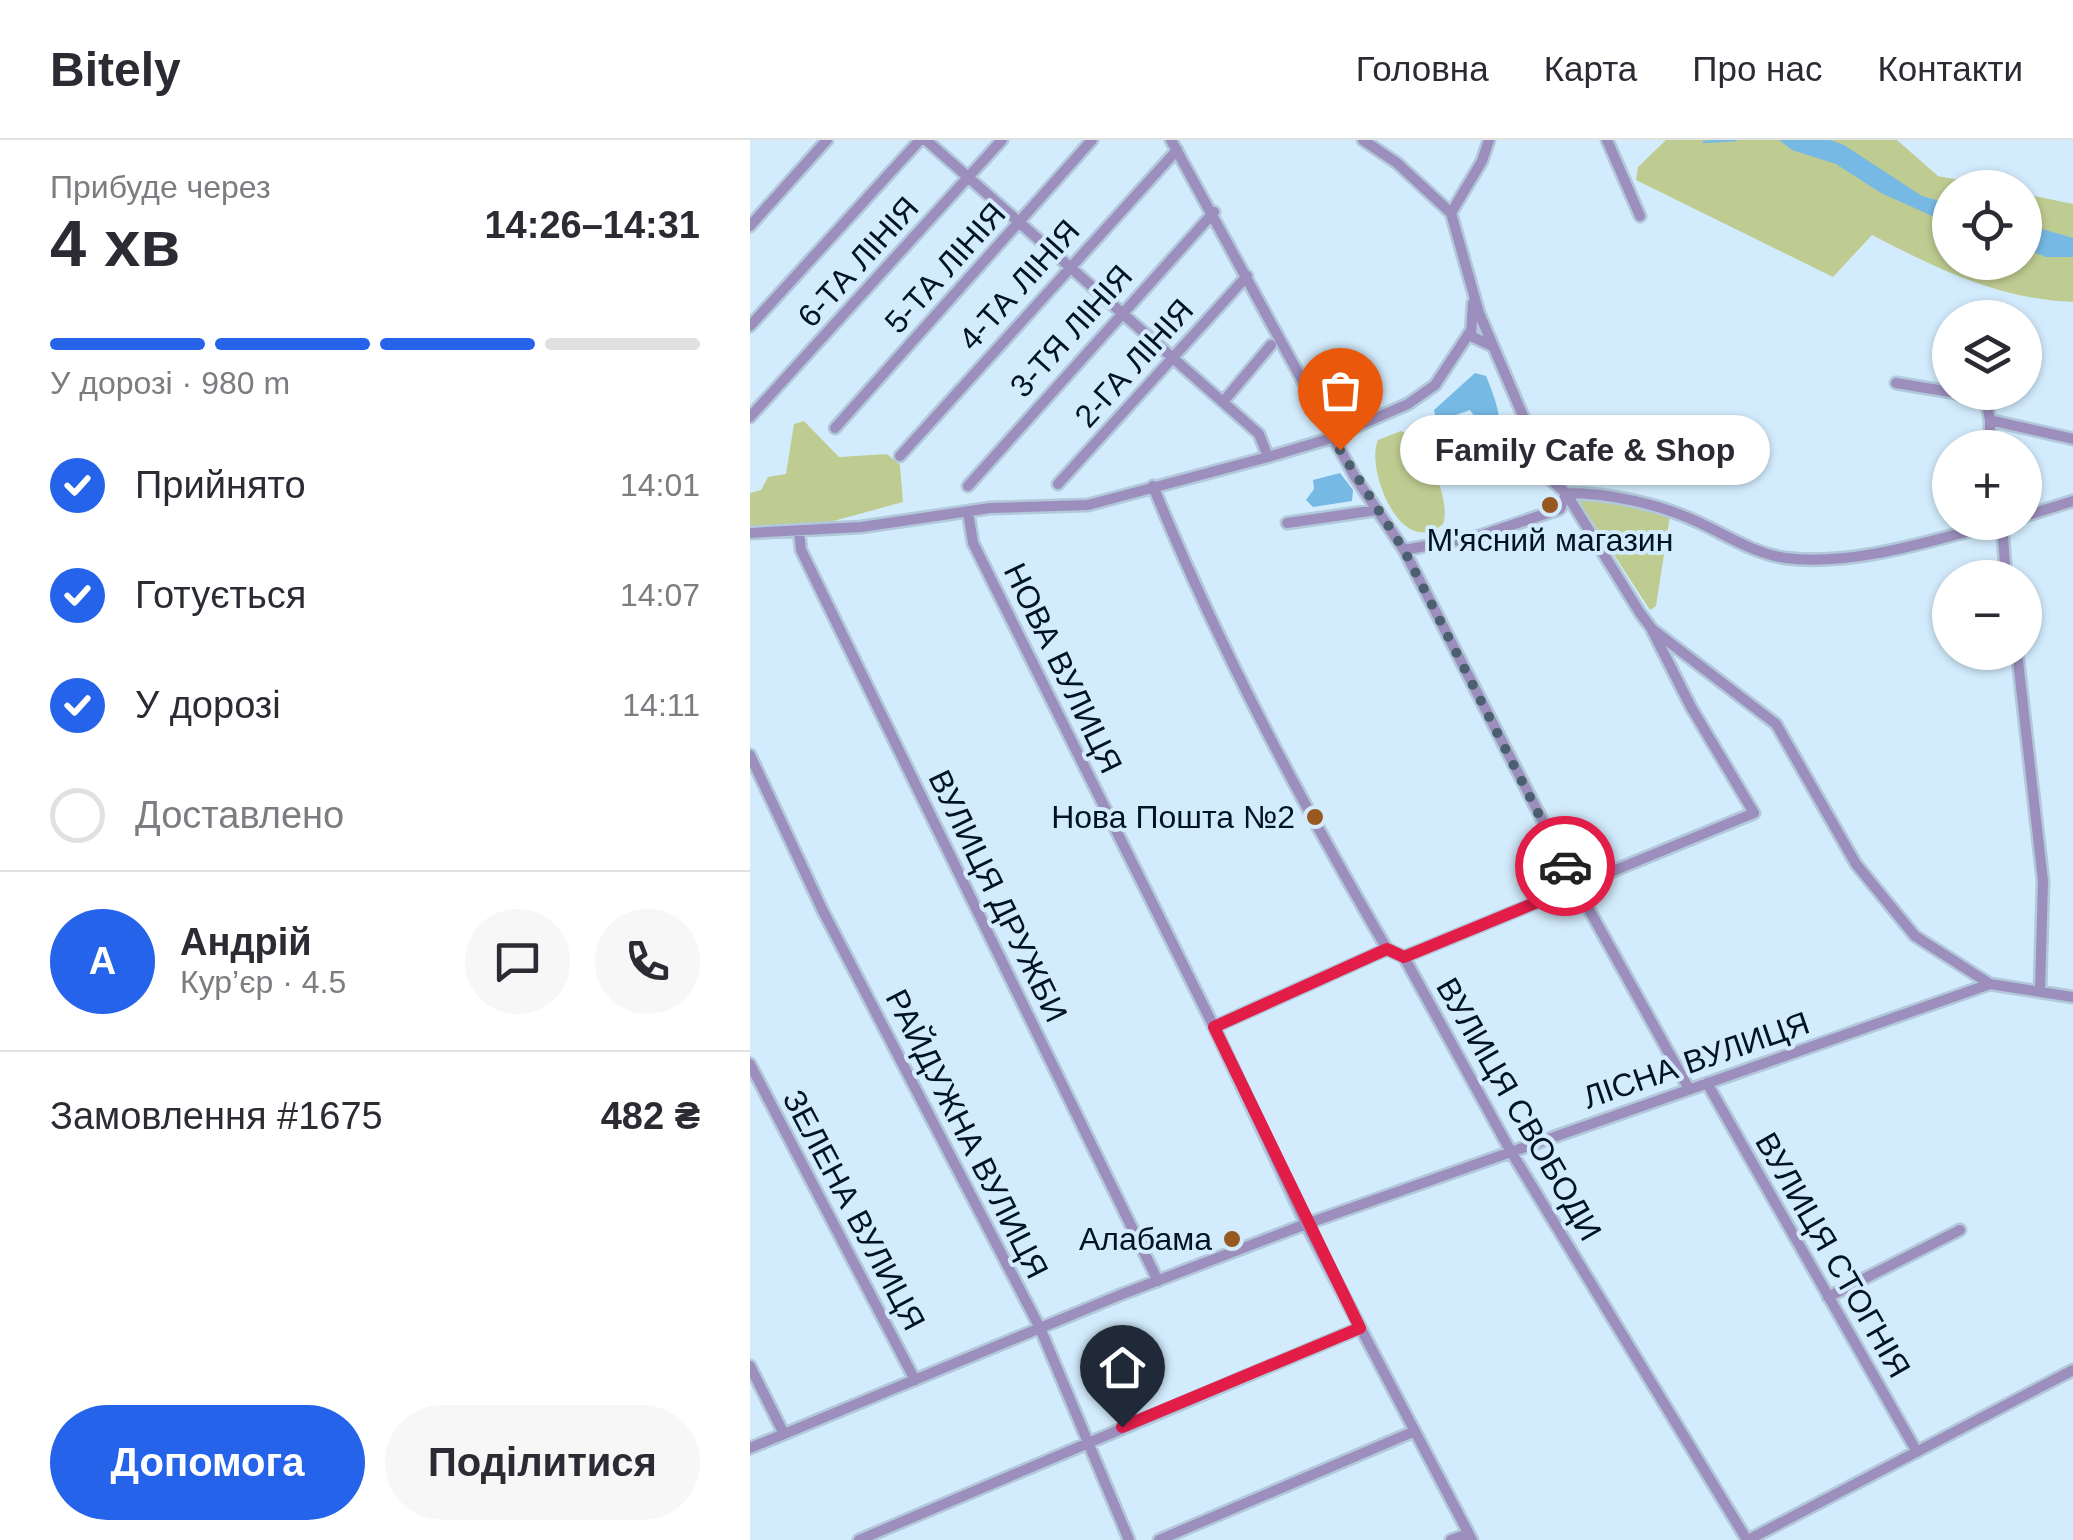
<!DOCTYPE html>
<html lang="uk">
<meta charset="utf-8">
<style>
:root{--surface:#fff;--page:#f7f7f7;--text:#2b2b33;--muted:#7c7c81;--line:#e1e1e2;--accent:#2563eb}
body{margin:0;font-family:Helvetica,sans-serif;background:var(--page);color:var(--text);height:100vh;display:flex;flex-direction:column;font-size:38px;white-space:nowrap}
*{box-sizing:border-box;margin:0}
p{font-size:32px;color:var(--muted)}
.icon{flex:none;width:55px;height:55px;fill:none;stroke:currentColor;stroke-width:2;stroke-linecap:round;stroke-linejoin:round}
.map{position:relative;flex:1;overflow:hidden}
.sheet{display:flex;flex-direction:column;background:var(--surface);width:750px}
.sheet>*{flex:none}
.controls{position:absolute;left:1182px;top:30px;display:grid;gap:20px}
.controls a{display:grid;place-items:center;width:110px;height:110px;border-radius:50%;background:var(--surface);box-shadow:0 2px 8px #0004;font-size:50px}
.pin{position:absolute;display:grid;place-items:center;width:85px;height:85px;color:#fff;margin:-102px -42px;border-radius:50% 50% 50% 0;rotate:-45deg;box-shadow:0 0 10px #0007}
.pin .icon{rotate:45deg}
.courier{position:absolute;display:grid;place-items:center;width:100px;height:100px;margin:-50px;border:8px solid #e11d48;border-radius:50%;background:#fff;color:#222;box-shadow:0 2px 12px #0007}
.bubble{position:absolute;height:70px;border-radius:35px;background:var(--surface);box-shadow:0 2px 8px #0004;font-size:32px;font-weight:700;line-height:70px;text-align:center}
.summary em{font-style:normal;font-weight:700}
.summary div{display:flex;flex-direction:column-reverse}
.summary{display:flex;align-items:center;justify-content:space-between;height:170px;padding:0 50px}
h1{font-size:65px;font-weight:700;line-height:75px}
.bar{display:grid;grid-template-columns:repeat(4,1fr);gap:15px 10px;align-content:center;height:120px;padding:0 50px}
.bar i{height:12px;border-radius:8px;background:var(--line)}
.bar .on{background:var(--accent)}
.bar p{grid-column:span 4}
.line{display:flex;align-items:center;gap:25px;padding:0 50px;border-top:2px solid var(--line)}
.line div{flex:1}
.round{display:grid;place-items:center;flex:none;width:105px;height:105px;border-radius:52px;background:var(--page)}
ol{padding:0 50px;list-style:none}
li{display:flex;align-items:center;gap:30px;height:110px}
li p{margin-inline-start:auto}
li .icon{padding:10px;border-radius:50%;background:var(--accent);color:#fff;stroke-width:4}
li:last-child{color:var(--muted)}
li i{width:55px;height:55px;border:5px solid var(--line);border-radius:50%}
.button{display:flex;gap:20px;margin-top:auto;padding:20px 50px}
.button a{flex:1;height:115px;border-radius:60px;background:var(--accent);color:#fff;font-size:40px;font-weight:700;line-height:115px;text-align:center}
.button a+a{background:var(--page);color:var(--text)}
header{display:flex;align-items:center;gap:60px;box-sizing:border-box;height:140px;padding:0 50px;background:var(--surface);border-bottom:2px solid var(--line)}
header strong{font-size:48px}
nav{display:flex;gap:55px;margin-inline-start:auto;font-size:35px}
main{display:flex;flex:1;min-height:0}
.map>svg:first-child{display:block}
.green{fill:#bfcc91}
.water{fill:#77b9e5}
.lines{fill:none;stroke-linecap:round;stroke-linejoin:round}
.stream{stroke:#77b9e5;stroke-width:2.5}
.minor-casing{stroke:#b1c9da;stroke-width:15}
.minor{stroke:#9d8fbd;stroke-width:10}
.done{stroke:#4a606f;stroke-width:10;stroke-dasharray:0 18}
.route{stroke:#e11d48;stroke-width:12}
.poi-dot{fill:#985920;stroke:#d3ecfd;stroke-width:4}
.labels{text-anchor:middle;stroke-width:8;stroke-linejoin:round;paint-order:stroke}
.street-label{font-size:32px;fill:#001423;stroke:#d3ecfd}
.poi-label{font-size:32px;fill:#001423;stroke:#d3ecfd;text-anchor:end}
</style>
<header>
<strong>Bitely</strong>
<nav><a>Головна</a><a>Карта</a><a>Про нас</a><a>Контакти</a></nav>
</header>
<main>
<section class="sheet">
<div class="summary"><div><h1>4 хв</h1><p>Прибуде через</p></div><em>14:26–14:31</em></div>
<div class="bar"><i class="on"></i><i class="on"></i><i class="on"></i><i></i><p>У дорозі · 980 m</p></div>
<ol>
<li><svg class="icon" aria-label="check" viewBox="0 0 24 24"><path d="M5 12l5 5 9-10"/></svg>Прийнято<p>14:01</p></li>
<li><svg class="icon" aria-label="check" viewBox="0 0 24 24"><path d="M5 12l5 5 9-10"/></svg>Готується<p>14:07</p></li>
<li><svg class="icon" aria-label="check" viewBox="0 0 24 24"><path d="M5 12l5 5 9-10"/></svg>У дорозі<p>14:11</p></li>
<li><i></i>Доставлено</li>
</ol>
<div class="line" style="height:180px"><b class="round" style="background:var(--accent);color:#fff">А</b><div><b>Андрій</b><p>Кур’єр · 4.5</p></div><a class="round"><svg class="icon" aria-label="chat" viewBox="0 0 24 24"><path d="M4 5h16v11H9l-5 4z"/></svg></a><a class="round"><svg class="icon" aria-label="phone" viewBox="0 0 24 24"><path d="M5 4h4l2 5-3 2q2 4 5 5l2-3 5 2v4C11 20 4 13 5 4z"/></svg></a></div>
<div class="line" style="height:130px"><div>Замовлення #1675</div><b>482 ₴</b></div>
<div class="button"><a>Допомога</a><a>Поділитися</a></div>
</section>
<div class="map">
<svg width="1323" height="1400" viewBox="0 0 1323 1400">
<rect width="100%" height="100%" fill="#d3ecfd"/>
<path class="green" d="M916 0H1147L1188 36 1245 47 1200 48V122H1275V54L1323 64V162C1248 159 1188 129 1122 95L1083 137 886 40 888 27Z
M54 281 89 317 137 314 150 325 153 362 69 385 0 388V353L11 350 18 337 36 334 44 284Z
M651 291C675 299 702 361 693 384 650 421 615 327 628 300Z
M830 354 920 376 906 466 900 470 829 361Z"/>
<path class="water" d="M1029 0H1080L1094 5 1172 56 1200 64V84L1131 53 1086 24 1042 10Z
M1275 84 1323 98V117H1296L1275 109Z
M725 233 736 236C742 250 752 276 749 290L733 289 720 270 686 282 684 270Z
M590 333 603 350 602 361 563 367 556 360 564 349 563 340Z"/>
<g class="lines">
<path class="stream" d="M954 2 986 0"/>
<defs>
<path id="minor" d="M176 0 509 294 518 317
M421 0 605 337 654 410 826 746 939 949
M613 0 647 23 701 73
M739 0 732 21 701 73 729 173 800 339 816 353 890 473 902 489 1026 584 1106 724 1165 796 1240 844 1323 857
M857 0 890 76
M0 86 77 0
M723 163 721 196 742 206
M0 186 170 0
M1146 243 1200 252
M1203 252 1237 265 1240 280 1323 299
M473 262 521 205
M0 277 252 0
M1240 280V308
M85 288 342 0
M150 316 427 10
M308 344 497 136
M218 346 464 72
M403 346C469 508 549 658 637 809L654 817 760 1010 997 1400
M816 353C860 353 910 364 950 383 978 396 1003 413 1035 418 1105 427 1185 399 1254 382
M218 372 223 403 464 887 556 1084 722 1400
M1275 376 1323 361
M537 383 627 370
M1252 383 1256 438
M49 391 51 410 408 1141
M0 393 111 387 240 368 338 365 518 317 575 300 658 264 685 245 720 192
M654 410 729 396 810 369 816 354
M1267 512 1293 741 1290 850
M0 615 73 771 290 1188 379 1400
M654 817 1004 673 941 567 902 490
M464 887 637 809
M0 924 165 1240
M957 943 1167 1312
M1078 1157 1210 1090
M0 1226 34 1294
M0 1308 370 1155 556 1084 1240 844
M109 1400 610 1188
M409 1400 665 1291
M701 1400 718 1394
M998 1400 1323 1230"/>
</defs>
<use href="#minor" class="minor-casing"/>
<use href="#minor" class="minor"/>
</g>
<g class="lines">
<path class="done" d="M590 310 654 410 815 726"/>
<path class="route" d="M372 1287 610 1188 464 887 637 809 654 817 826 746 815 726"/>
</g>
<g class="poi-dot">
<circle cx="800" cy="365" r="10"/>
<circle cx="565" cy="677" r="10"/>
<circle cx="482" cy="1099" r="10"/>
</g>
<g class="labels">
<g class="street-label">
<text transform="translate(108 122) rotate(-48)" y="11">6-ТА ЛІНІЯ</text>
<text transform="translate(195 128) rotate(-48)" y="11">5-ТА ЛІНІЯ</text>
<text transform="translate(269 145) rotate(-48)" y="11">4-ТА ЛІНІЯ</text>
<text transform="translate(321 191) rotate(-48)" y="11">3-ТЯ ЛІНІЯ</text>
<text transform="translate(384 223) rotate(-48)" y="11">2-ГА ЛІНІЯ</text>
<text transform="translate(313 528) rotate(64)" y="11">НОВА ВУЛИЦЯ</text>
<text transform="translate(248 756) rotate(64)" y="11">ВУЛИЦЯ ДРУЖБИ</text>
<text transform="translate(946 920) rotate(-19)" y="11">ЛІСНА ВУЛИЦЯ</text>
<text transform="translate(769 969) rotate(60)" y="11">ВУЛИЦЯ СВОБОДИ</text>
<text transform="translate(217 994) rotate(63)" y="11">РАЙДУЖНА ВУЛИЦЯ</text>
<text transform="translate(104 1070) rotate(62)" y="11">ЗЕЛЕНА ВУЛИЦЯ</text>
<text transform="translate(1083 1115) rotate(60)" y="11">ВУЛИЦЯ СТОГНІЯ</text>
</g>
<g class="poi-label">
<text x="800" y="411" text-anchor="middle">М'ясний магазин</text>
<text x="545" y="688">Нова Пошта №2</text>
<text x="462" y="1110">Алабама</text>
</g>
</g>
</svg>
<div class="controls">
<a><svg class="icon" aria-label="locate" viewBox="0 0 24 24"><circle cx="12" cy="12" r="6"/><path d="M12 2v4M12 18v4M2 12h4M18 12h4"/></svg></a>
<a><svg class="icon" aria-label="layers" viewBox="0 0 24 24"><path d="M12 4l9 5-9 5-9-5zM3 14l9 5 9-5"/></svg></a>
<a>+</a>
<a>−</a>
</div>
<div class="pin" style="left:590px;top:310px;background:#ea580c"><svg class="icon" aria-label="bag" viewBox="0 0 24 24"><path d="M5 8h14l-1 12H6zM9 8a3 3 0 0 1 6 0"/></svg></div>
<div class="pin" style="left:372px;top:1287px;background:#1f2937"><svg class="icon" aria-label="home" viewBox="0 0 24 24"><path d="M3 11l9-7 9 7M6 9v11h12V9"/></svg></div>
<div class="courier" style="left:815px;top:726px"><svg class="icon" aria-label="car" viewBox="0 0 24 24"><path d="M5 17H2v-5l4-1 3-4h7l3 4 3 1v5h-3M9 17h6M6 11h13"/><circle cx="7" cy="17" r="2"/><circle cx="17" cy="17" r="2"/></svg></div>
<div class="bubble" style="left:650px;top:275px;width:370px">Family Cafe &amp; Shop</div>
</div>
</main>
